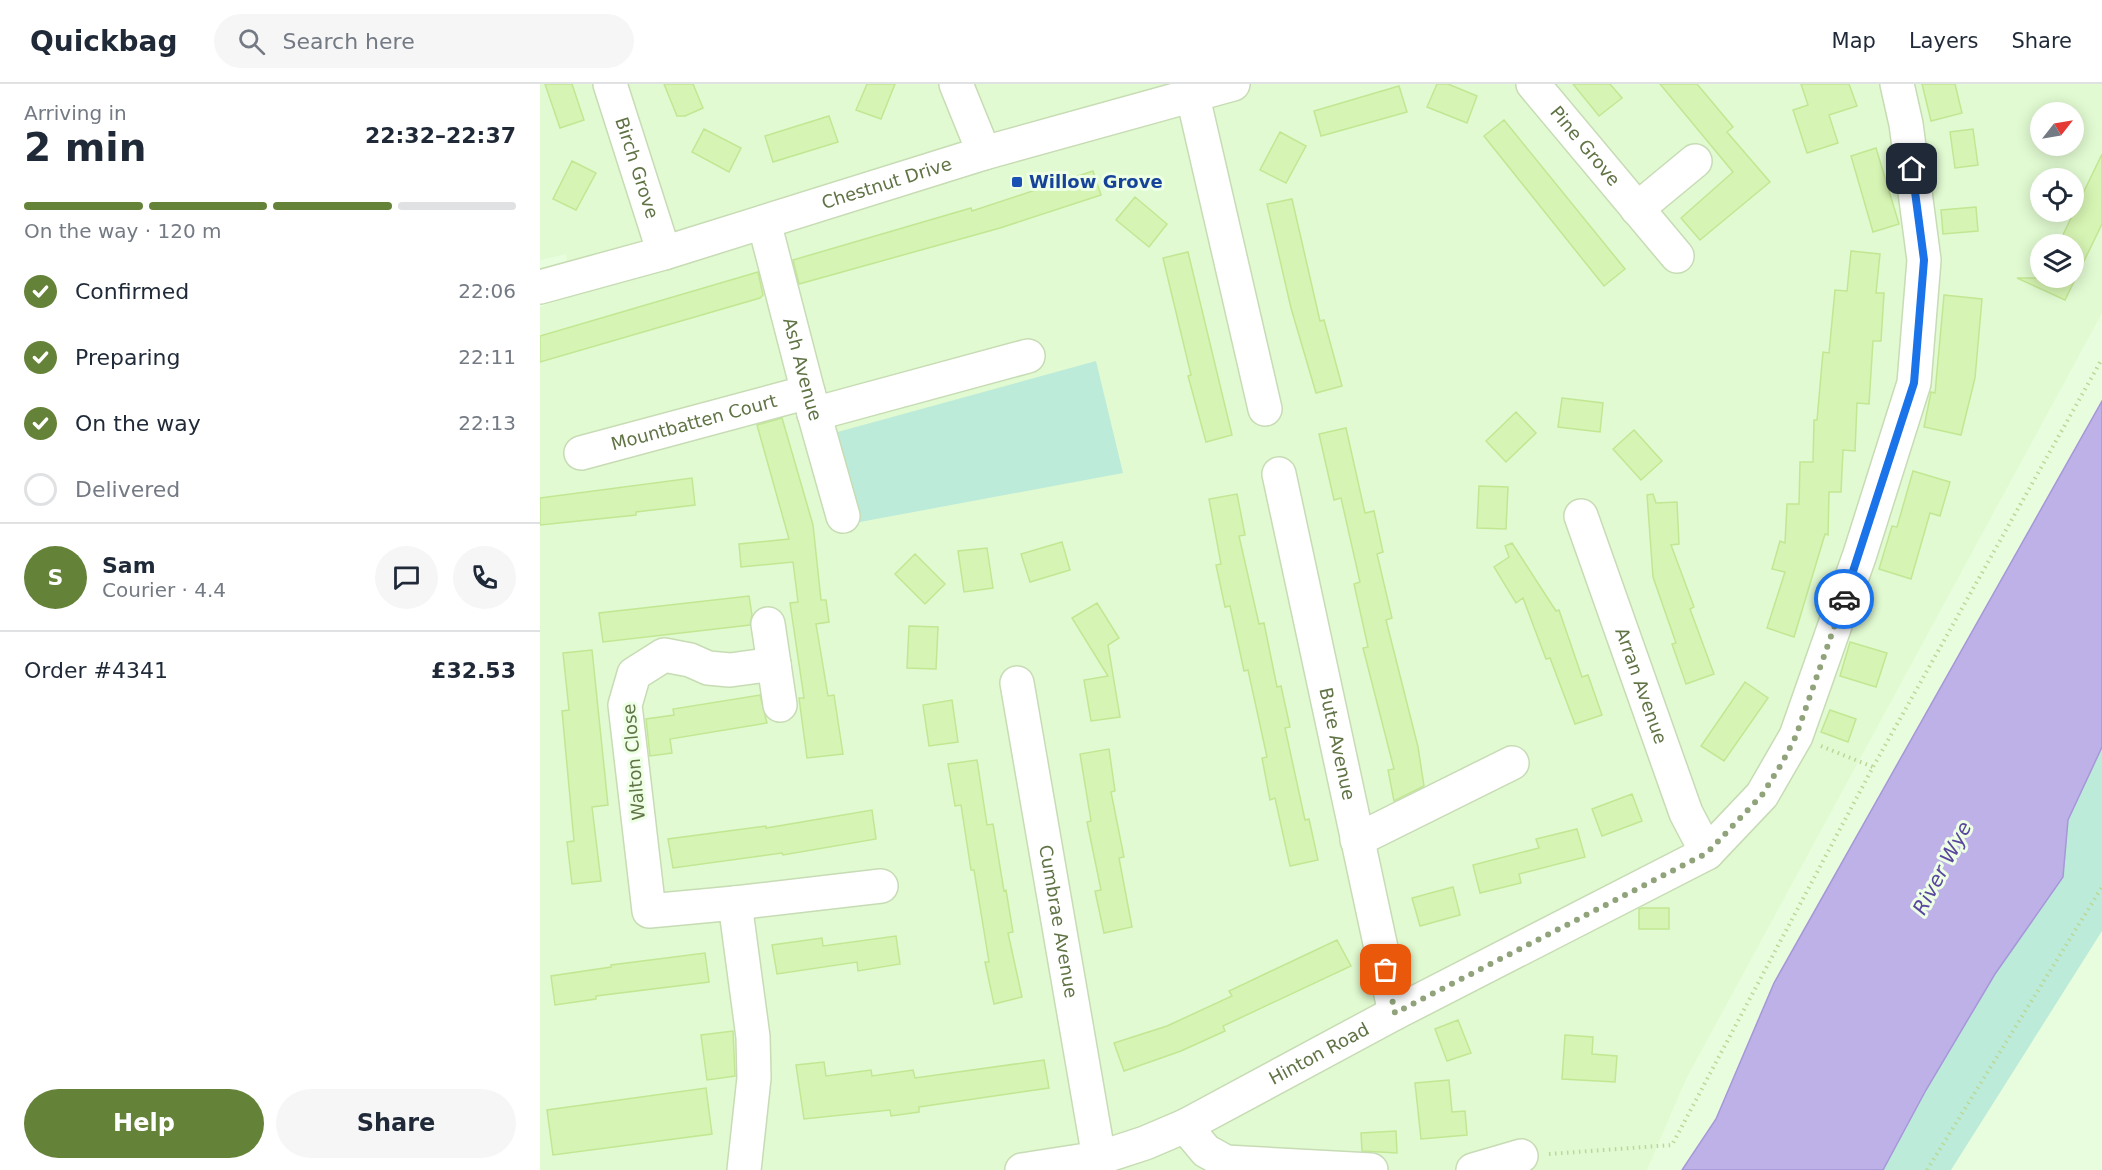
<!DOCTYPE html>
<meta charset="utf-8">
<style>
:root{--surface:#fff;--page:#f6f6f7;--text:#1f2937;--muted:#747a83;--line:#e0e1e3;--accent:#658239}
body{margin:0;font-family:"DejaVu Sans",sans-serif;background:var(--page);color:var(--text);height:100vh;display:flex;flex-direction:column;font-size:22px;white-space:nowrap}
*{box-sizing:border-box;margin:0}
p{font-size:20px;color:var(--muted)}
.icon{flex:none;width:33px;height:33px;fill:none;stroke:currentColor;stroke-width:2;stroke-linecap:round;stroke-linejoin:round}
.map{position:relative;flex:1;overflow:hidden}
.details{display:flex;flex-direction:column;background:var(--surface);width:540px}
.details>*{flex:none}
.needle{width:39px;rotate:59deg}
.tools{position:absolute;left:1490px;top:18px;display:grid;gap:12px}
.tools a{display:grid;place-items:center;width:54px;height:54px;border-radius:50%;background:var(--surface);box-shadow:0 3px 15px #0003;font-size:30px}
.pin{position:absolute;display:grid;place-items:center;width:51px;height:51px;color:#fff;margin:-26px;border-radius:12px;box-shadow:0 3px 9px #0006}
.courier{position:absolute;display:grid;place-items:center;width:60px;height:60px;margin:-30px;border:4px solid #1a73e8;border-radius:50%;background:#fff;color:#222;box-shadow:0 2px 8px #0007}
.summary em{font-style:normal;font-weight:600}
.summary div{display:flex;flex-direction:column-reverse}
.summary{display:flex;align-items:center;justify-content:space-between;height:102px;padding:0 24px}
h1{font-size:39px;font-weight:600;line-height:45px}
.bar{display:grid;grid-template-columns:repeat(4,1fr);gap:9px 6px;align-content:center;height:72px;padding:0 24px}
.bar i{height:8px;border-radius:4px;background:var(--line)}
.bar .current{background:var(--accent)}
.bar p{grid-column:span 4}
.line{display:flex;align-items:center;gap:15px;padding:0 24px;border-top:2px solid var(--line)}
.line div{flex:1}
.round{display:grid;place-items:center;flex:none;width:63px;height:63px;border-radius:32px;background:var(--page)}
ol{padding:0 24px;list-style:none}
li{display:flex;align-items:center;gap:18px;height:66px}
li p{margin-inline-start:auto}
li .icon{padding:6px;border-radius:50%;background:var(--accent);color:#fff;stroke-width:4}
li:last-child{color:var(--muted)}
li i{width:33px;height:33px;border:3px solid var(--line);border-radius:50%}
.cta{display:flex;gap:12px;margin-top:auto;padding:12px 24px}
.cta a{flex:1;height:69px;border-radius:36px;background:var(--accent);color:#fff;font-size:24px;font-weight:600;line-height:69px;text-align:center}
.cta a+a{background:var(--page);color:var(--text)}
header{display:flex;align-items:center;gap:36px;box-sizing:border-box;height:84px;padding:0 30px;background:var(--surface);border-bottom:2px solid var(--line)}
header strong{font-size:28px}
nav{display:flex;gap:33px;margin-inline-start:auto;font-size:21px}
.search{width:420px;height:54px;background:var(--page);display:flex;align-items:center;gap:15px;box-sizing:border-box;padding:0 21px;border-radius:33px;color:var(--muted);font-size:22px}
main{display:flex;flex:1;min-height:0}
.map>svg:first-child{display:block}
.residential{fill:#e1fad1;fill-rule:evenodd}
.green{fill:#bcebda}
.water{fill:#bdb1e7;stroke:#a697d9;stroke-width:1.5}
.building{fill:#d6f4b3;stroke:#c2e793;stroke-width:1.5}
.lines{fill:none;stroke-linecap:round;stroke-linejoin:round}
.minor-casing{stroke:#c7dcb4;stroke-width:36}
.path{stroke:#bbd897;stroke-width:4;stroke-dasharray:1.5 4.5;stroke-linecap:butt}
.minor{stroke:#fff;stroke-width:33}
.done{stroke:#90a37a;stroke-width:6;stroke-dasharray:0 10.8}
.route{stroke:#1a73e8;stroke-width:8}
.transit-dot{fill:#1a4fb4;stroke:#edffe4;stroke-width:2}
.labels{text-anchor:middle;stroke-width:6;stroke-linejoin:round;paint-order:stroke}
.street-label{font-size:18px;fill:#607345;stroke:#edffe4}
.transit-label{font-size:18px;font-weight:bold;fill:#164399;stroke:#edffe4;text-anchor:start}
.water-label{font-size:20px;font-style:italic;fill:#5a469e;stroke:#edffe4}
</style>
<header>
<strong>Quickbag</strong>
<div class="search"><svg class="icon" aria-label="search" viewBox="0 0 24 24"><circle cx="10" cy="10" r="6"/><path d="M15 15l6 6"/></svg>Search here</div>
<nav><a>Map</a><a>Layers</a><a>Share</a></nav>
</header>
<main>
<section class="details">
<div class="summary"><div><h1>2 min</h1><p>Arriving in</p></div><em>22:32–22:37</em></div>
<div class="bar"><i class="current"></i><i class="current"></i><i class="current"></i><i></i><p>On the way · 120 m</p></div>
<ol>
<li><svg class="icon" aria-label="check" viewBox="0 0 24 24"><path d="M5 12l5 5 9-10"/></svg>Confirmed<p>22:06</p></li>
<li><svg class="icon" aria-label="check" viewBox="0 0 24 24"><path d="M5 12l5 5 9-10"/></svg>Preparing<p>22:11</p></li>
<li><svg class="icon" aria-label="check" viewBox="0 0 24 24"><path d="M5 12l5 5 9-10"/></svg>On the way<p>22:13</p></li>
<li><i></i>Delivered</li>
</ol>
<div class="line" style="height:108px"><b class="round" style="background:var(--accent);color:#fff">S</b><div><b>Sam</b><p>Courier · 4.4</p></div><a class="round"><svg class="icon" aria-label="chat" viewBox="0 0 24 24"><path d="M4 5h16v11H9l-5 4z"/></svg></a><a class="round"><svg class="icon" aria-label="phone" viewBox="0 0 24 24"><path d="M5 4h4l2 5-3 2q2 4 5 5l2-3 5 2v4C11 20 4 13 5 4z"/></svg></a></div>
<div class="line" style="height:78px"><div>Order #4341</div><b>£32.53</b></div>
<div class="cta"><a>Help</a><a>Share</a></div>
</section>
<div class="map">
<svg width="1562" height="1086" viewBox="0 0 1562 1086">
<rect width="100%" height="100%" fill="#e8fddd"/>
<path class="residential" d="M0 0H1562V229L1146 995 1107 1086H0V223L31 212 26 170 0 176ZM1500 28H1533V62H1500ZM1500 94H1533V128H1500ZM1500 160H1533V194H1500Z"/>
<path class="green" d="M556 277 583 389 320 438 294 349Z
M1562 663V847L1411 1086H1343L1386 1006 1455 890 1523 793 1528 736Z"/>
<path class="water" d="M1562 317V663L1528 736 1523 793 1455 890 1386 1006 1343 1086H1142L1176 1035 1234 899Z"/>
<path class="building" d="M5 0H32L44 36 20 44Z
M124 0H153L163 24 145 32H137Z
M327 0H355L341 35 316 26Z
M897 0H908L937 12 927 39 887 23Z
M1033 0H1070L1082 14 1059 32Z
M1120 0H1157L1193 43 1187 48 1230 98 1160 156 1141 134 1193 88Z
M1261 0H1309L1317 22 1289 31 1298 59 1267 69 1253 26 1268 21Z
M1382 0H1415L1422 29 1391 37Z
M859 2 867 28 781 52 774 27Z
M289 32 298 58 233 78 225 52Z
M964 36 1085 185 1064 202 944 52Z
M164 45 201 64 189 88 152 68Z
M1433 45 1438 81 1415 84 1410 48Z
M740 48 766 62 746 99 720 86Z
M1336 64 1359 140 1333 148 1311 72Z
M1562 70V140L1525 216 1477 194H1533V158L1522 153Z
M32 77 56 89 36 126 13 115Z
M553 87 561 111 460 144 259 200 253 176 431 124 432 127Z
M595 113 627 140 609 163 576 136Z
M752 115 780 237 784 236 802 302 776 309 751 224 727 120Z
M1436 123 1438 147 1403 150 1401 126Z
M1311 167 1340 170 1336 209H1344L1341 257H1333L1329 320 1317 319 1315 367 1303 366 1301 408H1289L1288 451 1285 450 1254 553 1227 544 1245 488 1232 485 1240 457 1245 459 1247 420H1259L1260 378H1273L1274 336H1277L1283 268 1289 269 1295 206 1307 207Z
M648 168 692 351 666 358 648 292 651 291 623 174Z
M218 188 223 211 220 214 0 278V252Z
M1404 211 1442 215 1435 294 1421 351 1384 343 1391 308 1395 309Z
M1022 314 1063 319 1060 348 1018 343Z
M976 328 996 349 966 378 946 357Z
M242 334 273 441 281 516H286L289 538 276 540 288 612 294 611 303 670 267 674 259 614H264L250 519 258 518 253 478 201 483 199 460 249 455 217 341Z
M806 344 825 429 834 427 843 468 837 470 852 534 846 536 878 663 884 702 854 717 848 686 854 685 823 564 828 563 814 500 820 498 801 414 794 416 779 350Z
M1094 346 1122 377 1101 396 1073 365Z
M1373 387 1410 398 1400 432 1390 429 1371 495 1339 485 1352 442 1357 443Z
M152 394 155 421 96 428V431L0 441V414Z
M939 402 968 403 966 445 937 444Z
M697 410 705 451 699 452 719 540 724 539 737 603 741 602 750 643 745 644 765 736 769 735 778 776 750 782 735 714 730 716 722 674 727 673 708 586 704 587 690 522 685 523 676 481 681 480 669 415Z
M1113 410 1116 419 1137 418 1139 460 1131 461 1154 523 1150 525 1174 590 1146 600 1132 560 1136 559 1113 493 1107 411Z
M522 458 530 486 490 498 481 470Z
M972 459 1016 527 1019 526 1042 593 1048 591 1062 631 1035 640 1010 574 1006 575 983 514 976 519 954 483 969 473 965 462Z
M447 464 453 504 424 508 418 467Z
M375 470 405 500 385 520 355 490Z
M209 512 212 531 210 541 63 558 59 529Z
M557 519 579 554 568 561 580 633 551 637 544 596 568 592 532 534Z
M369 542 398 543 396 585 367 584Z
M1310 558 1347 569 1336 603 1300 592Z
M52 566 68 721 52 723 61 797 32 800 27 758 34 757 22 627 29 626 23 569Z
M1205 598 1228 614 1184 677 1161 662Z
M220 611 227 639 130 655 132 669 110 672 106 635 134 631 133 625Z
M412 616 418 658 389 662 383 621Z
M1290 626 1316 635 1308 658 1281 648Z
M569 665 575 707 571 708 584 773 579 774 592 843 564 849 555 807 561 806 547 738 551 737 540 670Z
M437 676 447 741 453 740 464 807 466 806 473 848 468 849 482 913 454 920 445 878H449L434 786H431L421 721 415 722 408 680Z
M1092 710 1102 737 1062 752 1052 725Z
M332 726 336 755 243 771 242 769 133 784 128 755 226 742V744Z
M1037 745 1045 773 979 790 981 799 940 809 933 781 999 764 996 755Z
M913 803 920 831 880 842 872 814Z
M1102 824H1129V845H1099V825Z
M356 852 360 880 318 887 317 878 237 890 232 861 282 854 283 862Z
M797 856 811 882 683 942 685 947 641 967 584 987 574 959 627 942 692 912 689 907Z
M165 869 169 898 56 912V915L15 921 11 892 71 883V881Z
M918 936 931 969 907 977 895 945Z
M193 947 195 992 167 996 161 951Z
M1025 951 1053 953 1052 970 1077 972 1075 998 1022 995Z
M504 976 509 1004 379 1023V1028L351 1032 350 1026 264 1035 256 981 284 978 286 992 331 986 332 992 373 986 375 994Z
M909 996 912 1028 925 1027 927 1051 881 1055 875 999Z
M166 1004 172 1050 13 1071 7 1026Z
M856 1047 857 1069 822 1067 821 1049Z"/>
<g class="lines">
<defs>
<g id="minor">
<path id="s1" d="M70 0 124 169"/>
<path d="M416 0 444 69"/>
<path id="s2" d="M993 0 1137 172"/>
<path d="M653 13 725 325"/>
<path d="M1097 125 1155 77"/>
<path id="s3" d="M224 138 268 308 303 432"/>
<path id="s4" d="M0 203 124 169 444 69 693 0"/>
<path d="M274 330 488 272"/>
<path id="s5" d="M41 369 268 308"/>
<path id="s6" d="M739 390 855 929"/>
<path id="s7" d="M1041 432 1146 729 1167 769"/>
<path d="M228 540 240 621"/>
<path id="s8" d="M477 599 559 1074"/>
<path d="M817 756 972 679"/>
<path d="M195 819 341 802"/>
<path d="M645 1042 666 1067 686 1078 831 1086"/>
<path d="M204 1086 214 994 213 953 195 819 109 827 85 621 94 590 124 571 150 576 168 584 190 586 234 580"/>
<path id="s9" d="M482 1086 559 1074 605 1059 645 1042 855 929 1167 769 1222 711 1256 652 1320 470 1374 299 1384 176 1366 40 1357 0"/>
<path d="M933 1086 981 1072"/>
</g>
</defs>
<use href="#minor" class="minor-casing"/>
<path class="path" d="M1281 662 1333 683
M1009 1070 1132 1061 1333 683 1562 275
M1387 1086 1562 803"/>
<use href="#minor" class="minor"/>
</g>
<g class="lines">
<path class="done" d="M846 886 855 929 1167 769 1222 711 1242 679 1256 652 1304 515"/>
<path class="route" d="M1304 515 1374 299 1384 176 1372 85"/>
</g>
<rect class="transit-dot" x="471" y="92" width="12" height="12" rx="3"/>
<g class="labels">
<g class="street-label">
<text dy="6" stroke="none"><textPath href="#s2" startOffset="81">Pine Grove</textPath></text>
<text dy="6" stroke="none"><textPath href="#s1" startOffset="88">Birch Grove</textPath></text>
<text dy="6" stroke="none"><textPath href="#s4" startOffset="362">Chestnut Drive</textPath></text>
<text dy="6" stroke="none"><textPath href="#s3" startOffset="152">Ash Avenue</textPath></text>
<text dy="6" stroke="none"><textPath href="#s5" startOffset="117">Mountbatten Court</textPath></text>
<text dy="6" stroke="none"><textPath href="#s7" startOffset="180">Arran Avenue</textPath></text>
<text dy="6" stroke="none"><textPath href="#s6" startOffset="276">Bute Avenue</textPath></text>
<text transform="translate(94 678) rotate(-95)" y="6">Walton Close</text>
<text dy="6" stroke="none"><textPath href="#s8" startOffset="242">Cumbrae Avenue</textPath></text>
<text dy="6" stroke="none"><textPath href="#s9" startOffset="322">Hinton Road</textPath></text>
</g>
<g class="transit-label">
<text x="489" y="104">Willow Grove</text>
</g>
<g class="water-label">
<text transform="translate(1402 784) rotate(-62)" y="7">River Wye</text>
</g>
</g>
</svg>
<div class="tools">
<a><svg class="needle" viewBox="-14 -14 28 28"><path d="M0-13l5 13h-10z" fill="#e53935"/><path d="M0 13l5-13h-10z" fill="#747a83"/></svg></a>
<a><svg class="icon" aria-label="locate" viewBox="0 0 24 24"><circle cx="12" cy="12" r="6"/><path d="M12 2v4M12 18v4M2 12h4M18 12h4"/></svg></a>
<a><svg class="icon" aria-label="layers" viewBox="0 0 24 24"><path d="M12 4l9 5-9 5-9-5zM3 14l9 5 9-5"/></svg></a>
</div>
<div class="pin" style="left:846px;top:886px;background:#ea580c"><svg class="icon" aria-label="bag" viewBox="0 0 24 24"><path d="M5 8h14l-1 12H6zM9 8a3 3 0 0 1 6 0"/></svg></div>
<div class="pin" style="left:1372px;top:85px;background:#1f2937"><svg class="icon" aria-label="home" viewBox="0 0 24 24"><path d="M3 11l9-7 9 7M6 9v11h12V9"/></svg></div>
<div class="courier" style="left:1304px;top:515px"><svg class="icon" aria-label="car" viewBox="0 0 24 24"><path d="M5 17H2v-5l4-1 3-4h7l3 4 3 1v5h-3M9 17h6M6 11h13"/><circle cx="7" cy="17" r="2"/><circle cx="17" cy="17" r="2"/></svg></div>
</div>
</main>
